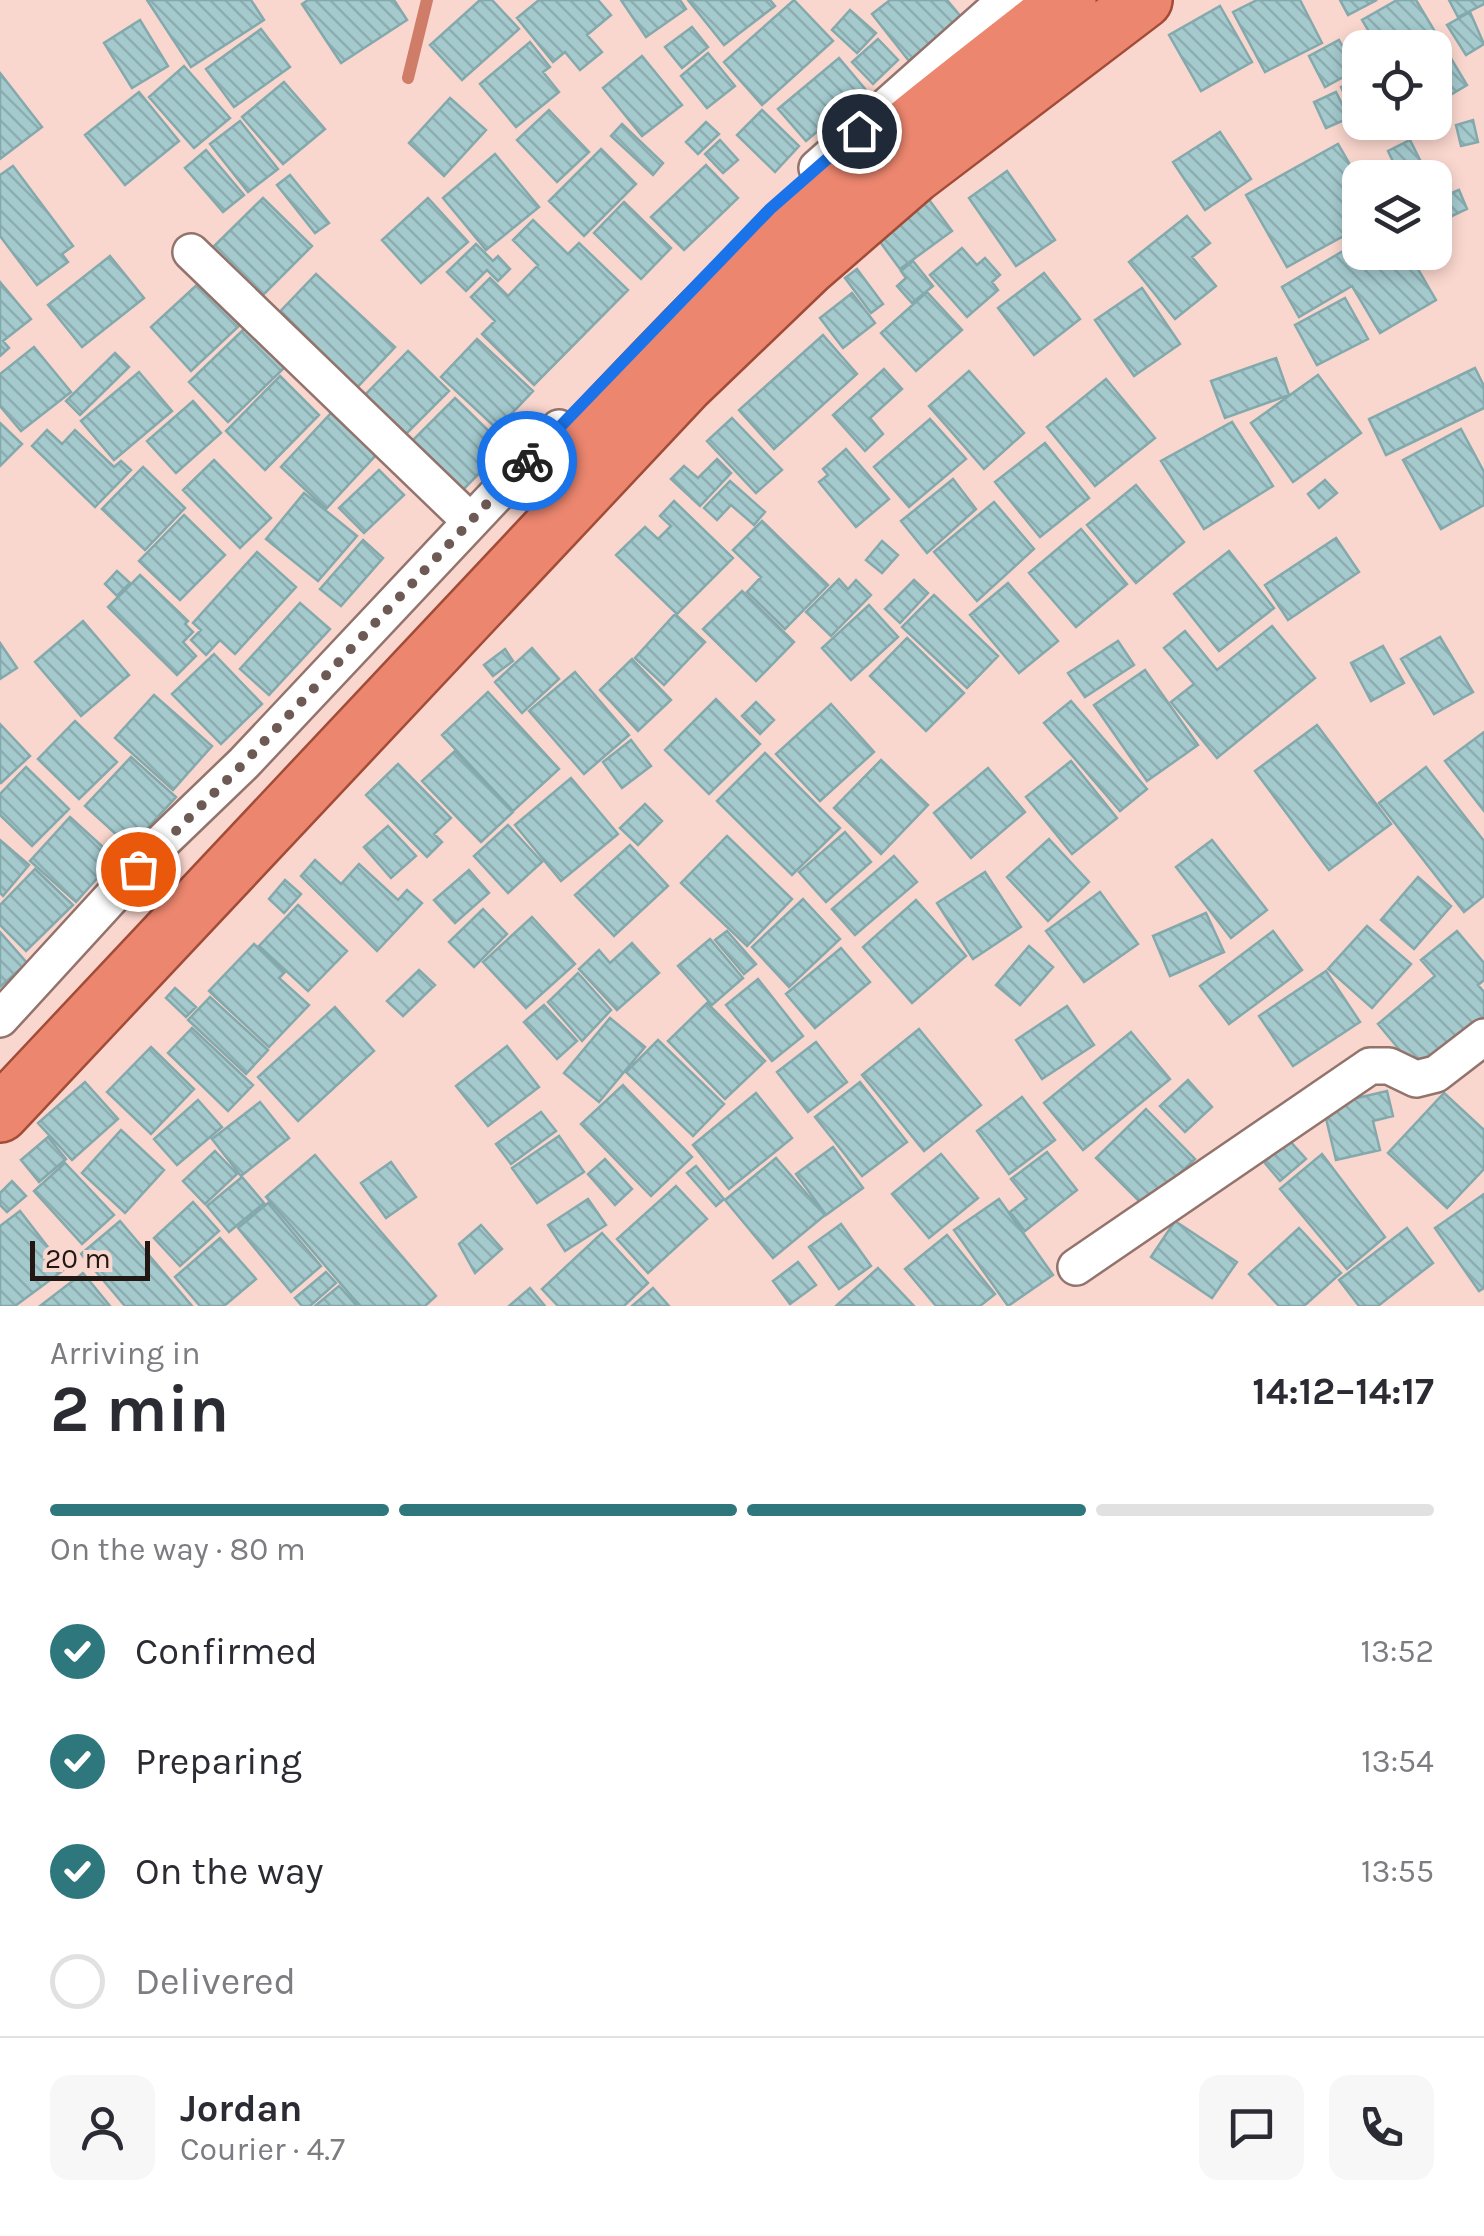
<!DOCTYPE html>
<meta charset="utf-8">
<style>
:root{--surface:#fff;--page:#f7f7f7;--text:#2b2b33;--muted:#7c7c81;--line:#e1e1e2;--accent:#2e777d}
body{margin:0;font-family:Karla,sans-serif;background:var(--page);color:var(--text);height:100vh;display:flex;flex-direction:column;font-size:38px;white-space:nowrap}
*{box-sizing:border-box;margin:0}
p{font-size:32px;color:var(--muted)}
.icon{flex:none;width:55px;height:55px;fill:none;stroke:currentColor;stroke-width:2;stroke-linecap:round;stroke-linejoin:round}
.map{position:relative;height:1306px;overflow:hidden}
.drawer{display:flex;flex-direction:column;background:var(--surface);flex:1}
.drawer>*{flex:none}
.fabs{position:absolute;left:1342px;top:30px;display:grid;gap:20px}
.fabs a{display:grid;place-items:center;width:110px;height:110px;border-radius:20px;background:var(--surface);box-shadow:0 5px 15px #0003;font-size:50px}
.scale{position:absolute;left:30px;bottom:25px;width:120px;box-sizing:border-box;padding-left:10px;border:5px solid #231714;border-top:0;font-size:28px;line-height:35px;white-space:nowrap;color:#231714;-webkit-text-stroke:8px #fad7ce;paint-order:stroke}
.pin{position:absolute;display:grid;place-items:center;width:85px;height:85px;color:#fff;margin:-42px;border:5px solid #fff;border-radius:50%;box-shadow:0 2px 10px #0007}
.courier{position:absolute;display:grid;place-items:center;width:100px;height:100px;margin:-50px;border:8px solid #1a73e8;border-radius:50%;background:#fff;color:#222;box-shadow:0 2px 12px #0007}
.head em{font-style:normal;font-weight:700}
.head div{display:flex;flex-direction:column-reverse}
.head{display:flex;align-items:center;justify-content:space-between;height:170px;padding:0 50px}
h1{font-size:65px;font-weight:700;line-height:75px}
.bar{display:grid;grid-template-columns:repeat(4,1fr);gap:15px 10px;align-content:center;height:120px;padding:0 50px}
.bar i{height:12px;border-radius:8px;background:var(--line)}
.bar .on{background:var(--accent)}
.bar p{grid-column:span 4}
.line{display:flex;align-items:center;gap:25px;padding:0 50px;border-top:2px solid var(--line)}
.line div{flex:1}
.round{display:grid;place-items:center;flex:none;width:105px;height:105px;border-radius:20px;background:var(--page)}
ol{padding:0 50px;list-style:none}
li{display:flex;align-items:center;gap:30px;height:110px}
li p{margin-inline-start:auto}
li .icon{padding:10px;border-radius:50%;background:var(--accent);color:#fff;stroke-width:4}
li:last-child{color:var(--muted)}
li i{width:55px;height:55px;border:5px solid var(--line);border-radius:50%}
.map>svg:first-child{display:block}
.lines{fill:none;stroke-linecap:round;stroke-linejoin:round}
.stream{stroke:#cf7c68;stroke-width:12}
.building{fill:url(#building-back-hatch);stroke:#84a9ad;stroke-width:2.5}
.minor-casing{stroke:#93746d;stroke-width:40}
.trunk-casing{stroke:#a24c38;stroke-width:60}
.minor{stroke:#fff;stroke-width:35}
.trunk{stroke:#ec866f;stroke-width:55}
.done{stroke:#6e5a55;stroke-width:10;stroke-dasharray:0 18}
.route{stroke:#1a73e8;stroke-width:12}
</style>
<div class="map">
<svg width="1484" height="1306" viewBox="0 0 1484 1306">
<defs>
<pattern id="building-back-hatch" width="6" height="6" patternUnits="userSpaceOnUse" patternTransform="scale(2.5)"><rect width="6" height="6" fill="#a4cace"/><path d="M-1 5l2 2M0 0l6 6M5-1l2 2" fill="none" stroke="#8dadb0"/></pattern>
</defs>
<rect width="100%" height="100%" fill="#fad7ce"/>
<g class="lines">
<path class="stream" d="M408 78 427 0"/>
</g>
<path class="building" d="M147 0H251L264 20 191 67Z
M308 0H394L407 20 341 63 302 4Z
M480 0H492L519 29 462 80 430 45Z
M539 0H598L611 15 587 35 602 52 580 70 565 52 553 62 517 18Z
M621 0H680L686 9 646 37Z
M688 0H770L775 6 724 45Z
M794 0 833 41 762 105 724 62Z
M890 0H947L962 18 909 61 872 14Z
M1257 0H1300L1322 43 1265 72 1233 12Z
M1340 0H1377L1348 15Z
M1397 0H1416L1467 85 1435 104V48H1379L1362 20Z
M1449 0H1484V4L1458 17Z
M1220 6 1252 62 1201 91 1169 35Z
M850 10 876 33 857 53 832 30Z
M1470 12 1484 44 1466 55 1447 25Z
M140 20 168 66 132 88 104 43Z
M692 27 708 47 682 68 665 47Z
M261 29 290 67 234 107 206 69Z
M878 39 898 60 873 84 852 62Z
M1339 40 1356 70 1325 87 1309 56Z
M530 42 550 67 543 72 559 92 516 127 480 84Z
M708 53 735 86 707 108 681 76Z
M642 56 682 105 642 136 603 88Z
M839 58 866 90 806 141 778 109Z
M184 66 230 118 194 148 149 97Z
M0 73 42 127 0 159Z
M1360 78 1361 122 1358 124 1341 87Z
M284 82 325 129 283 164 242 117Z
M139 92 179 141 125 185 85 135Z
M1336 92 1349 118 1326 128 1314 102Z
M450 98 486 130 444 176 409 143Z
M549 110 589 152 557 182 517 140Z
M762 110 799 146 775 172 737 135Z
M1473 120 1478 142 1461 146 1456 125Z
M240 121 278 169 248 192 210 144Z
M706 122 719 134 698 154 686 142Z
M622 124 663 163 653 175 611 136Z
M1220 132 1251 179 1205 210 1173 162Z
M720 140 738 160 723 173 705 154Z
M1410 140 1426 172 1401 178 1388 151Z
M1338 144 1360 182V227L1287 267 1246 195Z
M601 149 636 184 584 236 549 201Z
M206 150 244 195 223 212 185 168Z
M495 154 539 207 486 250 443 198Z
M706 165 738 198 684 250 651 217Z
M13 166 73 246 62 254 68 262 37 285 0 236V175Z
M1007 171 1055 240 1016 266 969 198Z
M290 175 329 223 315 233 277 185Z
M1459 190 1467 209 1435 224V200Z
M927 197 952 231 900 269 875 235Z
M263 198 312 246 257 301 207 253Z
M428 198 468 242 421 283 382 240Z
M624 202 671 248 641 279 594 233Z
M1187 216 1210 243 1192 257 1216 286 1175 319 1129 262Z
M533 220 568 254 579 243 628 290 534 385 482 334 495 321 471 297 490 278 508 296 538 265 513 240Z
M1360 241V252H1408L1436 300 1380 333 1352 286 1299 317 1282 287Z
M476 244 493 261 498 256 510 269 498 281 487 270 466 291 447 272Z
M962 248 977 265 985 258 1000 275 992 282 998 290 967 317 930 275Z
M110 256 144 298 82 347 48 305Z
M913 261 933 286 912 303 897 286 906 278 901 271Z
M857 269 883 304 871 313 845 278Z
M1044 273 1080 319 1034 355 998 308Z
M316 274 395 347 351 394 272 320Z
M0 282 31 319 3 341 9 348 0 356Z
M200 282 240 325 191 371 151 327Z
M1142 288 1180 344 1134 376 1095 320Z
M927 292 962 330 916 371 881 333Z
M852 293 875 323 843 348 820 318Z
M1345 298 1368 339 1317 365 1295 325Z
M245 328 284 368 228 422 189 382Z
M823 335 857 374 774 449 739 410Z
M477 339 533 391 497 429 441 377Z
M34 347 71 392 21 431 0 406V374Z
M408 351 449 391 400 440 360 400Z
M115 353 129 367 80 415 66 401Z
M1276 358 1289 395 1225 418 1211 381Z
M1475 368 1484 386V408L1386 455 1369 419Z
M884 369 902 389 870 418 883 434 865 451 833 415Z
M969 371 1024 433 984 469 929 406Z
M139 372 172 411 114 460 81 421Z
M1318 375 1361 433 1293 482 1251 423Z
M280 376 319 415 265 470 226 431Z
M1106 379 1155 438 1095 486 1047 427Z
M455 398 505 447 455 498 405 448Z
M193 401 221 433 176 473 147 441Z
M331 413 376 455 326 509 281 467Z
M732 418 782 470 756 493 707 441Z
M930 419 966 459 909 507 874 467Z
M1232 422 1273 486 1204 529 1161 461Z
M0 423 22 444 0 466Z
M1461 429 1484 472V505L1441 529 1403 460Z
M47 430 62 444 75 430 114 467 121 461 131 470 95 507 32 446Z
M1045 443 1089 498 1040 537 995 482Z
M846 449 889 499 856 527 819 482 828 475 823 469Z
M717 459 731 473 700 506 671 479 684 466 698 478Z
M214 460 271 518 240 548 183 490Z
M143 467 185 508 145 550 102 509Z
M379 470 404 495 364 533 339 508Z
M953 479 976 509 927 553 901 521Z
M1325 480 1337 493 1319 508 1308 494Z
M730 481 765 512 754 525 731 505 717 520 704 508Z
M1136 485 1184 542 1136 583 1087 525Z
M304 493 357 536 318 581 266 539Z
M674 501 733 558 677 614 616 555 645 527 658 539 671 526 660 516Z
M994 502 1034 549 977 601 934 552Z
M184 515 225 555 180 600 139 561Z
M762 521 828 585 785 629 747 592 761 577 733 550Z
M1081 529 1127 584 1076 627 1029 573Z
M1336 538 1359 572 1288 620 1265 585Z
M363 540 383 558 341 606 320 589Z
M882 541 898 555 882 573 866 560Z
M1229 551 1274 608 1219 651 1174 594Z
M257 552 296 587 235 654 220 640 206 655 191 640 201 630 193 623Z
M117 571 130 583 117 596 105 584Z
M140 575 188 621 185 624 193 632 183 642 196 656 177 675 108 607Z
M839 579 848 589 856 580 871 595 831 636 806 612Z
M914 580 928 593 900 623 885 609Z
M1008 583 1058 641 1019 673 970 615Z
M742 591 794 642 756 681 703 629Z
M934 595 998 656 967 688 902 627Z
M300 603 330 629 269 695 240 669Z
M869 605 898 637 851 680 822 648Z
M675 614 705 642 664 685 635 658Z
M83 621 129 675 81 716 35 662Z
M1272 626 1315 678 1217 758 1171 702 1194 684 1164 648 1185 631 1217 670Z
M1440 637 1473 692 1434 714 1401 659Z
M907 638 964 693 926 731 870 676Z
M1118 641 1134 665 1085 697 1068 673Z
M0 643 17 668 0 679Z
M1383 646 1404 683 1371 701 1351 663Z
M532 648 559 679 522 713 495 682Z
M505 649 513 661 493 676 484 665Z
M214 654 262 704 221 744 172 694Z
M632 659 671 700 638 731 600 690Z
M1145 670 1198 745 1147 781 1094 705Z
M575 672 629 735 584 774 529 711Z
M488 692 559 769 513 811 442 735Z
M154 695 212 746 173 790 115 738Z
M716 699 760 744 709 794 665 750Z
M1071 701 1147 789 1120 811 1044 723Z
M756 702 774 720 760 734 742 716Z
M831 704 874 752 820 801 776 754Z
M75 721 117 762 79 799 38 759Z
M0 724 30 756 1 783 0 782Z
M1317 725 1391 824 1329 870 1255 771Z
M1484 732V811L1445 761Z
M631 740 651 766 622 788 603 762Z
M455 751 513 812 481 842 422 781Z
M765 753 840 828 792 875 717 801Z
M131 757 176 797 130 847 85 806Z
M881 760 928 805 881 854 834 808Z
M1071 761 1117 818 1072 854 1026 797Z
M398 764 451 818 434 834 442 842 427 857 366 795Z
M26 767 69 809 32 846 0 815V794Z
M1426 767 1484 841V896L1464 912 1379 803Z
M988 768 1025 812 971 858 934 813Z
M571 778 618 834 561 881 515 825Z
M645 804 662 821 638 845 620 828Z
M70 817 115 858 76 902 30 861Z
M508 825 542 862 508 893 474 856Z
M388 826 416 856 391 878 364 847Z
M845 832 871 862 826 902 799 872Z
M727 836 792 899 747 946 681 883Z
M1049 839 1089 882 1048 921 1007 877Z
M0 840 29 865 3 896 0 893Z
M1212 840 1267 910 1231 938 1176 867Z
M630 845 668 886 614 936 575 895Z
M894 856 917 882 855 935 832 909Z
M315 860 341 884 359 864 398 900 407 890 422 903 377 951 301 876Z
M35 869 73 905 26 951 0 925V905Z
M469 870 489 893 455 923 434 900Z
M985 872 1021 927 973 959 937 903Z
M1418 877 1451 906 1414 949 1381 920Z
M285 880 301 894 284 913 269 899Z
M1100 892 1138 944 1084 982 1046 931Z
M803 899 840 939 789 987 752 947Z
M916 900 966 956 912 1003 863 947Z
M298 905 347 951 308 991 259 946Z
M483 909 507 934 474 967 449 942Z
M1206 913 1224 952 1170 976 1153 936Z
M532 917 575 964 526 1008 483 962Z
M1367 926 1411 964 1372 1008 1328 969Z
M727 931 756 964 744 974 715 940Z
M1273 931 1302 970 1229 1024 1200 986Z
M1457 931 1484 963V980L1478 985 1484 992V1019L1418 1072 1378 1024 1435 976 1421 960Z
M0 932 27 963 0 987Z
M710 939 743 978 712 1005 678 966Z
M632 943 659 973 617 1010 579 969 599 950 610 963Z
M254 944 285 972 279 978 309 1005 269 1047 209 991Z
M1029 946 1053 967 1020 1005 996 985Z
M841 948 870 982 815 1028 786 994Z
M419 970 435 985 403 1016 387 1001Z
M1326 971 1360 1022 1293 1066 1259 1016Z
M578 973 611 1010 582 1041 548 1002Z
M758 979 803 1036 772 1061 726 1005Z
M175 988 196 1007 186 1017 166 998Z
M210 997 268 1050 246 1074 188 1020Z
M707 1003 765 1061 725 1099 668 1041Z
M544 1005 577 1041 557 1059 524 1022Z
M1067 1006 1094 1045 1042 1079 1016 1040Z
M335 1007 374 1051 298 1121 258 1077Z
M610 1018 645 1047 599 1102 564 1073Z
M192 1028 253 1085 228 1111 168 1053Z
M919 1029 981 1105 924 1151 862 1075Z
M1131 1032 1170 1079 1083 1150 1044 1103Z
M658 1040 724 1104 693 1136 626 1072Z
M816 1042 847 1082 808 1112 777 1072Z
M507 1046 539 1087 488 1126 456 1086Z
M151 1047 194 1089 151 1134 107 1092Z
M1188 1080 1212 1107 1185 1132 1160 1106Z
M85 1082 118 1119 72 1160 38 1123Z
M860 1082 907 1142 862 1176 815 1117Z
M623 1085 692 1157 651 1196 581 1124Z
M1387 1091 1393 1116 1373 1121 1380 1150 1336 1160 1323 1106Z
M756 1093 792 1138 729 1189 693 1145Z
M1444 1093 1484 1130V1169L1447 1208 1388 1153Z
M1022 1097 1055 1140 1009 1174 977 1131Z
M198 1100 222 1127 177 1165 154 1139Z
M260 1102 289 1138 241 1176 212 1139Z
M1146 1109 1195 1159 1145 1207 1096 1158Z
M541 1112 556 1131 511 1164 496 1144Z
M121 1130 164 1170 125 1213 82 1173Z
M559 1136 584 1172 537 1203 512 1168Z
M48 1137 66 1159 39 1182 21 1160Z
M1289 1140 1306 1159 1280 1181 1264 1162Z
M833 1147 863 1188 826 1215 796 1174Z
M215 1151 237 1174 205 1204 183 1181Z
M1047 1152 1077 1190 1025 1231 1010 1212 1027 1199 1011 1179Z
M941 1154 978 1198 929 1238 892 1194Z
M1322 1154 1385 1237 1347 1269 1280 1189Z
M315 1155 436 1296 425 1306H360L266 1197Z
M776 1158 825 1215 773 1258 725 1200Z
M605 1159 632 1189 615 1205 588 1174Z
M391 1162 416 1197 386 1218 361 1183Z
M65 1163 114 1215 82 1244 34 1191Z
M696 1166 724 1199 716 1206 687 1173Z
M242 1177 264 1203 229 1232 207 1206Z
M12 1181 26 1196 7 1212 0 1205V1193Z
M676 1186 707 1219 648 1273 617 1239Z
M1484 1194V1288L1479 1291 1435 1228Z
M588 1199 606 1225 565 1251 548 1225Z
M999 1199 1053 1275 1008 1306 954 1230Z
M193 1202 219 1231 180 1266 154 1238Z
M268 1203 321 1266 291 1292 238 1228Z
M20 1211 65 1269 15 1306H0V1226Z
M120 1221 192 1306H125L81 1254Z
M1175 1221 1237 1262 1212 1298 1151 1257Z
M841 1224 871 1266 839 1289 809 1247Z
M481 1225 502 1249 475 1273 459 1244Z
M1299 1228 1341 1273 1304 1306H1279L1249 1274Z
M1407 1228 1433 1263 1378 1306H1359L1339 1280Z
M602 1233 648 1283 624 1306H558L542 1289Z
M947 1235 995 1294 980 1306H936L905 1269Z
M220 1238 256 1279 224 1306H200L175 1277Z
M798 1262 816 1285 790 1304 773 1281Z
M878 1268 914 1306 837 1305Z
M326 1272 336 1283 310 1306H302L295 1298Z
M83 1273 110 1306H40Z
M339 1286 357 1306H315Z
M530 1288 545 1306H509Z
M653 1288 669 1306H632Z"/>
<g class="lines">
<defs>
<path id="minor" d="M817 168 1006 0
M191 252 470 521
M0 1019 163 841 244 763 559 428
M1076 1267 1370 1066H1389L1416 1079 1436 1074 1484 1037"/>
<path id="trunk" d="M551 473C627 391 704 309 785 233 874 149 972 75 1068 0
M0 1114 686 384 808 267 914 175 1144 0"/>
</defs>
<use href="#minor" class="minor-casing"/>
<use href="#trunk" class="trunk-casing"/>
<use href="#minor" class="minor"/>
<use href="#trunk" class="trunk"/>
</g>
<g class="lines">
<path class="done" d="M138 869 244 763 527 461"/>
<path class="route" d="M527 461 770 209 859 131"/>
</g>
</svg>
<div class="fabs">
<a><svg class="icon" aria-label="locate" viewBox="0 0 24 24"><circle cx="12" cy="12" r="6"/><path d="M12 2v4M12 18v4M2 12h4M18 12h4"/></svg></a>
<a><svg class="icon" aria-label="layers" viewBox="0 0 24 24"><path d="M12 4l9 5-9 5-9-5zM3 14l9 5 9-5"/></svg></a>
</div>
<div class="scale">20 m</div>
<div class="pin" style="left:138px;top:869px;background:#ea580c"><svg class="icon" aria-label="bag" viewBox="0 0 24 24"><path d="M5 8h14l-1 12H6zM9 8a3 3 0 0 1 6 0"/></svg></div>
<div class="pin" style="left:859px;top:131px;background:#1f2937"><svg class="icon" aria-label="home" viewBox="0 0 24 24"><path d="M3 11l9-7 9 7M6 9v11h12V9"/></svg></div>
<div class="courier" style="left:527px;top:461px"><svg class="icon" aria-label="bike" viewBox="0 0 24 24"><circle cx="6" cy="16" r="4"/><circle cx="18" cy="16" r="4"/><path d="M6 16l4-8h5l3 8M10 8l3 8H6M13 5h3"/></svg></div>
</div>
<section class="drawer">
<div class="head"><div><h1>2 min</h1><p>Arriving in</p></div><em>14:12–14:17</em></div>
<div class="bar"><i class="on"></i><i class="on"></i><i class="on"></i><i></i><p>On the way · 80 m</p></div>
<ol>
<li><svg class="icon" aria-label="check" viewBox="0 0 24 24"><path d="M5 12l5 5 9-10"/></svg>Confirmed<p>13:52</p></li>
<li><svg class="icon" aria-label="check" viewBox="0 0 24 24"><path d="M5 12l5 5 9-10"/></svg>Preparing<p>13:54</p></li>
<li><svg class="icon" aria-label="check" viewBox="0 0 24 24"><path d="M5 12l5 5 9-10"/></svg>On the way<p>13:55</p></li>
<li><i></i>Delivered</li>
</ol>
<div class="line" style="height:180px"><a class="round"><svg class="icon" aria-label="person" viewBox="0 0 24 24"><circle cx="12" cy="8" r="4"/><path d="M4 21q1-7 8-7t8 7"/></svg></a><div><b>Jordan</b><p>Courier · 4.7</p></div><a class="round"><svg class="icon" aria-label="chat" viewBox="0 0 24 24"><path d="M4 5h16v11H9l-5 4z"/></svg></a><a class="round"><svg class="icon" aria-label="phone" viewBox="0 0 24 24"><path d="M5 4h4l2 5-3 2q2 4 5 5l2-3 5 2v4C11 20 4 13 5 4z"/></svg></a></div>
</section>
